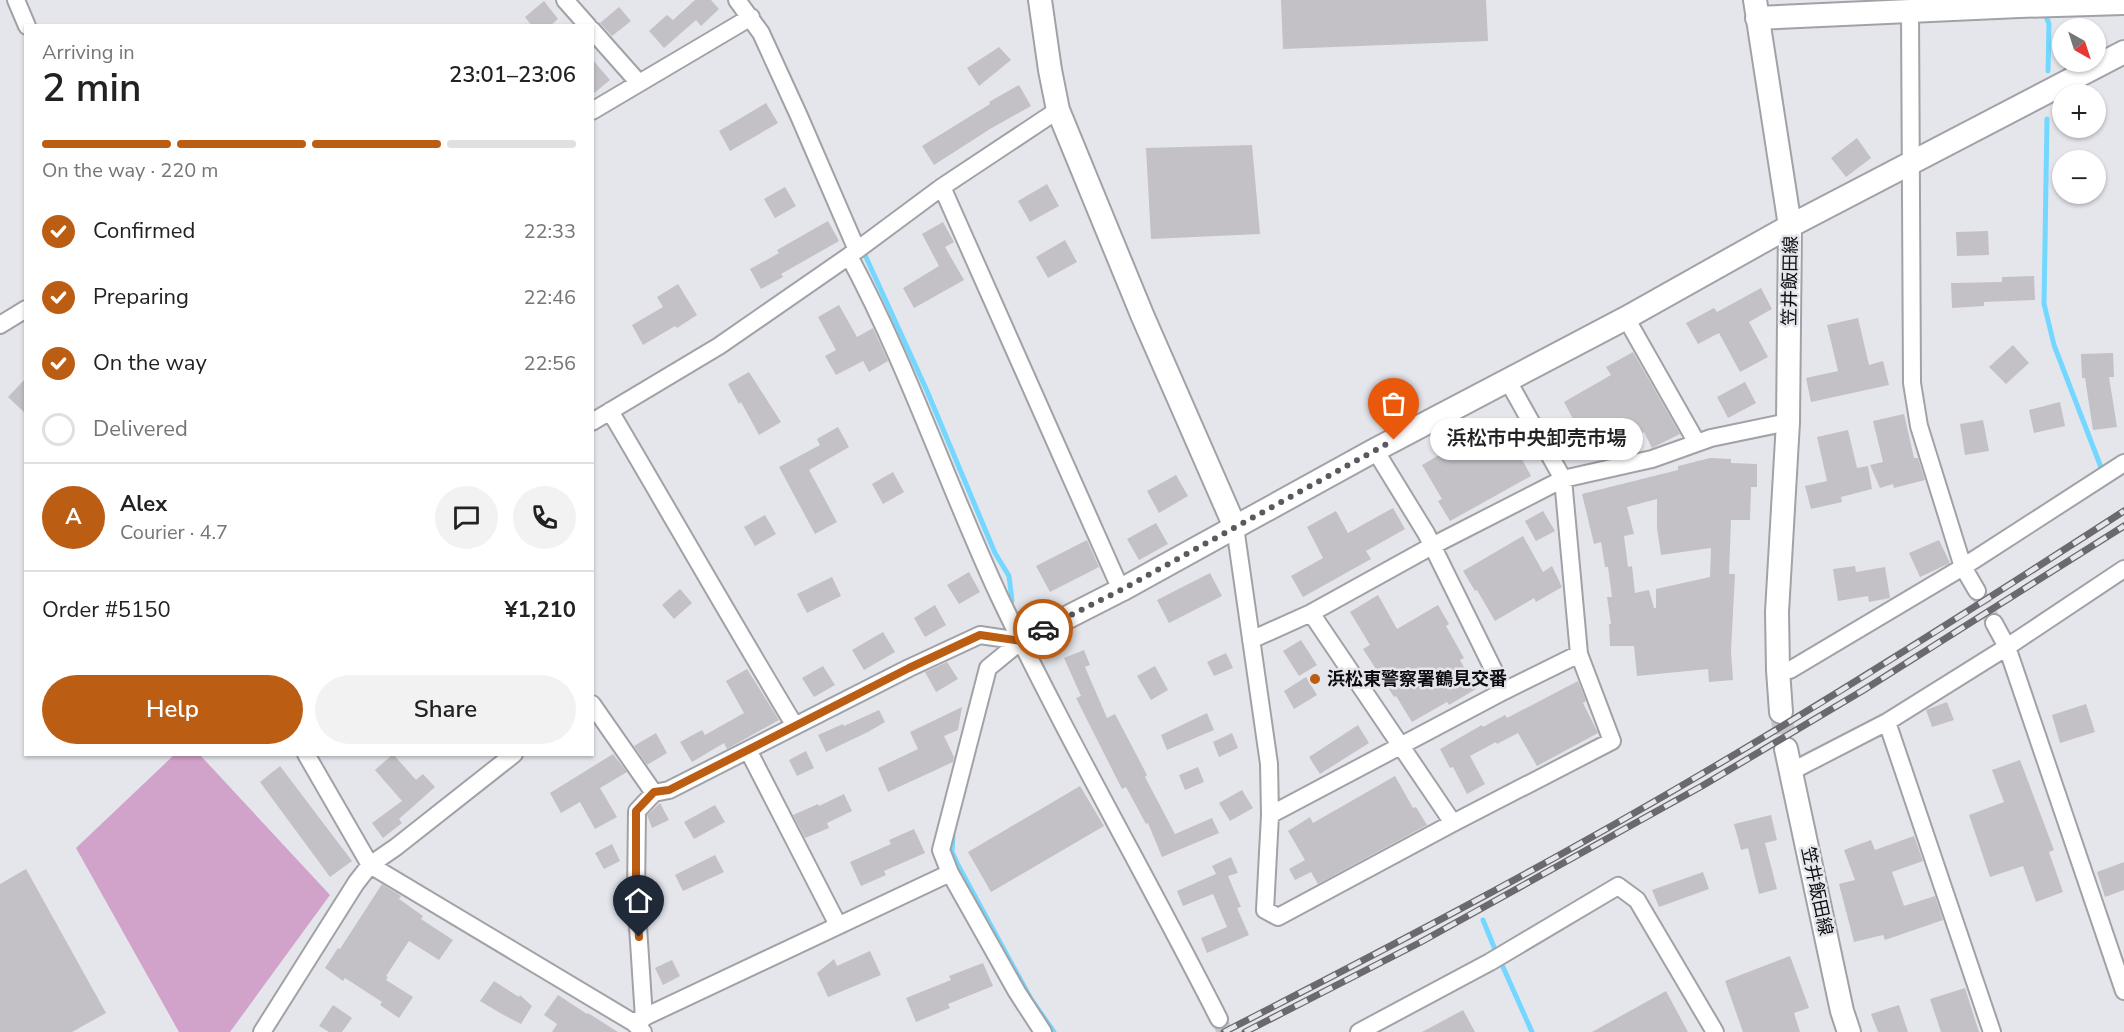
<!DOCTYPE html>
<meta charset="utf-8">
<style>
:root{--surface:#fff;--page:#f2f2f2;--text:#222;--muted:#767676;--line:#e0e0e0;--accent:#bc5d14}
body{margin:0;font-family:"Nunito Sans","Noto Sans JP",sans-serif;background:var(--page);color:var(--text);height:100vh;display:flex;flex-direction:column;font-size:22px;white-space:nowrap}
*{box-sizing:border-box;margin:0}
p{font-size:20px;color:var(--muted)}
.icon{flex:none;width:33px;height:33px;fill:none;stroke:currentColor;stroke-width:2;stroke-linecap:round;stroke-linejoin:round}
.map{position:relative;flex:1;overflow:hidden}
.panel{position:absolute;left:24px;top:24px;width:570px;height:732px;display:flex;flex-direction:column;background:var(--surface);border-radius:0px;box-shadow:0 2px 4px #0004}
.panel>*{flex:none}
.needle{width:39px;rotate:141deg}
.controls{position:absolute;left:2052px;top:18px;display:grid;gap:12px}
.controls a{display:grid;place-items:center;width:54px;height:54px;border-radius:50%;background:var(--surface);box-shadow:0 2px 4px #0004;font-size:30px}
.pin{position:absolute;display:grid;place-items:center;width:51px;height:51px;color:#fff;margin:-62px -26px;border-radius:50% 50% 50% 0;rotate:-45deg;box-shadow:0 0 6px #0007}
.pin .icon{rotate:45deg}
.courier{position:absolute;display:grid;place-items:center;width:60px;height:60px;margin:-30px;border:4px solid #bc5d14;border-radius:50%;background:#fff;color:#222;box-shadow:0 2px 8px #0007}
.bubble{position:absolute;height:42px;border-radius:21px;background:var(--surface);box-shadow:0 2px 4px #0004;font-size:20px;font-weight:600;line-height:42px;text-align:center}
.summary em{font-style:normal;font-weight:600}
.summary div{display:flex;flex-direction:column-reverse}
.summary{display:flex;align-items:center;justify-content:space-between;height:102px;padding:0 18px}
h1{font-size:39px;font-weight:600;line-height:45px}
.bar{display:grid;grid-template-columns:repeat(4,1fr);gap:9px 6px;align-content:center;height:72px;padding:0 18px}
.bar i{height:8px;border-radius:4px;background:var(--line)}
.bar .current{background:var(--accent)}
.bar p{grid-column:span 4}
.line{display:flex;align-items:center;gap:15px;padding:0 18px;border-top:2px solid var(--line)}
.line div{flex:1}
.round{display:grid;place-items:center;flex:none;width:63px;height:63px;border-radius:32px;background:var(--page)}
ol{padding:0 18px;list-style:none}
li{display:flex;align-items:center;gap:18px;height:66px}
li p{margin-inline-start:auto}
li .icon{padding:6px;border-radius:50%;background:var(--accent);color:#fff;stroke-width:4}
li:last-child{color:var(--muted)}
li i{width:33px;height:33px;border:3px solid var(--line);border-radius:50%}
.cta{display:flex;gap:12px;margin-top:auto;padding:12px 18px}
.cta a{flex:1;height:69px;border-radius:36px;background:var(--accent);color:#fff;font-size:24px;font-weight:600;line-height:69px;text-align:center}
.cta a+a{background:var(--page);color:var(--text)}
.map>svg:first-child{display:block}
.green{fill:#d2a3ca}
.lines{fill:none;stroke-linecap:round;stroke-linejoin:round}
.stream{stroke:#74d7ff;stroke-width:5}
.building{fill:#c3c0c6;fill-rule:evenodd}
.street-tunnel{stroke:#c5c6cb;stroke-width:16;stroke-dasharray:16 8;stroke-linecap:butt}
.secondary-tunnel{stroke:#c5c6cb;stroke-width:22;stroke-dasharray:22 11;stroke-linecap:butt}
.street-casing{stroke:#a1a2a7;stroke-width:20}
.secondary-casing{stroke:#a1a2a7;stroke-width:26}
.street{stroke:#fff;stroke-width:16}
.secondary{stroke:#fff;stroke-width:22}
.rail-casing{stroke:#6a6a6e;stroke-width:7}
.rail{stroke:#e5e6ec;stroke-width:4.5;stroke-dasharray:14;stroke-linecap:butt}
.done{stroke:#595a5d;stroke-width:6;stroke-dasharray:0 10.8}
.route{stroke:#bc5d14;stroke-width:8}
.poi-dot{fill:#bc5d14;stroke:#e5e6ec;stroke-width:2}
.labels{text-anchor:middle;stroke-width:5;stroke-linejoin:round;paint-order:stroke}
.street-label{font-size:18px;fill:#0e0e10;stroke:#e5e6ec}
.poi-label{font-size:18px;font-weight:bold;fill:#0e0e10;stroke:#e5e6ec;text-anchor:start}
</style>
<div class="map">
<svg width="2124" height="1032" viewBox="0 0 2124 1032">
<rect width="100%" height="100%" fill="#e5e6ec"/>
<path class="green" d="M174 755H200L330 895 230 1032H179L76 848Z"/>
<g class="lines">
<path class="stream" d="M2044 11 2049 24 2048 71
M2047 119 2044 304 2054 345 2102 470
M865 255 927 391 995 553 1009 576 1012 601
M953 836 952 852 959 867 1031 999 1054 1032
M1483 920 1494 947
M1503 967 1532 1032"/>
</g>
<path class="building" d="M695 0H711L719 9 701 26 696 20 664 48 649 31 667 15 673 20Z
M1281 0H1486L1488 41 1283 49Z
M544 1 558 19 550 26H532L525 17Z
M619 7 631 21 612 36 600 23Z
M999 47 1011 60 979 86 967 68Z
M592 59 610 80 592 95Z
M1019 85 1031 106 990 129 934 165 922 146 990 104 989 102Z
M766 103 778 123 730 151 719 131Z
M1857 138 1871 158 1846 177 1831 158Z
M1252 145 1260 234 1151 239 1146 148Z
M1047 184 1059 206 1030 222 1018 201Z
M785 187 796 206 775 218 764 199Z
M828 221 839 241 781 274 783 277 761 289 750 269 779 253 777 250Z
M943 222 954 242 945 247 964 280 914 308 903 288 939 266 922 234Z
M1988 231 1989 255 1957 256 1956 232Z
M1065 240 1077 262 1048 278 1036 257Z
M2034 276 2035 300 1984 302V306L1952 308 1951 283 2002 282V277Z
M678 284 697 315 677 328 675 326 643 345 632 325 663 307 657 297Z
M1761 288 1772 309 1749 322 1768 357 1740 372 1719 333 1698 344 1686 323 1714 308 1717 312Z
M839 305 857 337 873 328 888 361 869 372 863 361 836 375 825 356 836 350 818 317Z
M1858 318 1869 365 1883 361 1889 385 1811 402 1806 378 1838 371 1827 325Z
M2013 345 2029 363 2006 384 1989 367Z
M1633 352 1680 434 1652 448 1644 432 1618 446 1616 442 1592 455 1564 402 1611 375 1606 367Z
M2113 353 2114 377H2109L2117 427 2093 430 2085 378H2082L2081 354Z
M749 372 781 422 759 435 741 402 739 404 728 384Z
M26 378V414L8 397Z
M1745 382 1756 403 1728 418 1717 397Z
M2060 402 2065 426 2034 433 2029 410Z
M1904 414 1914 458H1918L1925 480 1894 488 1893 484 1880 488 1870 465 1883 462 1873 421Z
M1983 420 1989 451 1965 455 1960 424Z
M1502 422 1531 476 1450 521 1438 501 1442 499 1422 465 1441 454 1443 458Z
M838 427 849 447 809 470 837 522 815 534 779 467 820 445 817 439Z
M1848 430 1857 468 1868 466 1872 489 1841 497 1842 502 1811 509 1805 486 1827 481 1817 437Z
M1710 458 1731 459V463L1757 464V487H1751L1750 520H1731L1729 574H1735L1731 651 1733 680 1709 682 1708 669 1637 676 1634 646H1610L1609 624H1611L1607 597H1612L1608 567H1605L1601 542 1594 544 1582 494 1678 470V466ZM1657 499V528L1661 555 1711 548 1710 577 1656 589V608H1654L1649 590 1635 593 1632 566 1628 567 1624 536 1634 534 1627 507Z
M893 472 904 492 883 504 872 484Z
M1176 475 1188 496 1159 513 1147 491Z
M1393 508 1405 529 1366 551 1371 559 1303 597 1291 576 1323 558 1307 527 1336 511 1348 533Z
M1543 511 1555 531 1536 541 1525 521Z
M765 515 776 534 755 546 744 527Z
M1156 523 1168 544 1139 560 1127 539Z
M1523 536 1543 572 1552 566 1562 587 1536 602 1534 598 1495 621 1477 590 1475 591 1463 571Z
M1087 540 1099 567 1050 592 1036 566Z
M1939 540 1950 563 1920 577 1909 553Z
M1855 566 1856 572 1885 567 1890 598 1869 602 1868 596 1838 601 1833 569Z
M969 572 980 592 959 604 947 585Z
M1210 573 1222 596 1169 623 1157 600Z
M832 577 841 596 807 613 797 594Z
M680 589 692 603 674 619 662 605Z
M1378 595 1397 629 1438 605 1449 624 1446 626 1464 658 1460 660 1476 689 1449 705 1447 702 1412 722 1396 696 1394 697 1363 649 1370 645 1350 612Z
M935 605 946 625 925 637 914 618Z
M883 632 895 652 864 670 852 650Z
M1301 640 1317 665 1299 676 1283 651Z
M1084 650 1090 665 1085 667 1107 718 1115 714 1147 775 1145 777 1175 834 1212 818 1219 833 1162 857 1148 823 1146 824 1126 787 1122 789 1076 698 1081 696 1064 658Z
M1226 653 1233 668 1214 676 1207 662Z
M947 662 958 679 936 692 925 672Z
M823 666 835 685 814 697 802 678Z
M1155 666 1168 690 1151 700 1137 676Z
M747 669 779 720 727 749 724 743 692 762 680 742 702 730 705 735 744 713 726 681Z
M1306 677 1317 695 1294 709 1284 691Z
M1578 681 1586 701 1583 703 1598 733 1537 766 1518 733 1497 744 1496 742 1470 756 1485 784 1467 794 1453 767 1450 768 1440 749 1482 725 1483 727 1505 715 1507 718Z
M1947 702 1954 720 1932 727 1926 710Z
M2086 704 2095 732 2060 743 2052 715Z
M962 707 958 730 944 736 954 757 953 762 888 792 878 768 918 749 910 732Z
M879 710 885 722 868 732 826 752 818 735 843 724 844 726Z
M1207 713 1214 730 1167 750 1161 735Z
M1358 725 1369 743 1320 774 1309 757Z
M656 733 667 753 647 765 634 746Z
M1232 733 1238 748 1219 757 1213 742Z
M806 751 814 768 797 776 789 760Z
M393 754 416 780 423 774 435 787 399 819 402 823 383 838 372 823 402 801 375 770Z
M613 754 627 772 600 788 617 817 595 829 580 802 561 813 550 793Z
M2020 760 2054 850 2049 852 2063 892 2036 902 2023 866 1990 877 1969 815 2004 802 1992 770Z
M280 766 352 861 330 877 260 782Z
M1198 767 1204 782 1185 790 1179 775Z
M1395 776 1413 808 1416 807 1427 825 1318 884 1311 872 1295 880 1289 869 1305 860 1288 831 1310 817 1313 823Z
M1080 786 1104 826 991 892 968 852Z
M1242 790 1253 808 1230 821 1219 803Z
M844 794 852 811 827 823 829 828 805 838 793 815 818 804 819 806Z
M660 803 669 820 652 828 647 815Z
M715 805 725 822 694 839 684 822Z
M1771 815 1777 840 1765 843 1777 889 1759 894 1748 848 1741 850 1734 824Z
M914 829 925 853 884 871 886 875 861 886 850 862 891 844 889 840Z
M1914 836 1923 861 1892 872 1904 906 1935 896 1943 920 1885 940 1883 935 1854 942 1839 884 1855 880 1844 850 1871 840 1875 850Z
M612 844 620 861 604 869 595 853Z
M715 855 724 872 683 891 675 875Z
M1231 857 1238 873 1228 876 1241 907 1237 908 1249 935 1207 953 1201 938 1227 927 1213 894 1183 906 1177 891 1216 874 1212 866Z
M2124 862V890L2105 897 2097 872Z
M26 869 106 1013 72 1032H0V884Z
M1703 872 1709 889 1659 907 1652 890Z
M382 884 401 896 399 899 423 916 421 919 453 940 439 960 409 941 386 976 388 977 386 980 413 997 399 1018 380 1005 382 1002 345 978 343 981 325 968 338 948 340 949Z
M870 951 881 975 828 997 817 973 834 959 837 966Z
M1790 956 1809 1008 1794 1013 1800 1032H1743L1725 981Z
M672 960 680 976 663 985 655 968Z
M983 963 993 986 948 1004 950 1008 916 1022 906 998 951 980 949 976Z
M494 981 519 997 520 995 532 1006 521 1024 500 1013 480 1001Z
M1965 988 1979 1032H1941L1930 999Z
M1666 991 1688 1032H1592Z
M558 995 587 1014 588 1013 618 1032H552L557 1024 544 1015Z
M333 1005 352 1018 342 1032H329L319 1026Z
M1899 1005 1908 1032H1878L1871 1014Z
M1463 1010 1475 1032H1422Z"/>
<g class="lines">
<path class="street-tunnel" d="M1977 591 1994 623
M1219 1019 1225 1032"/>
<path class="secondary-tunnel" d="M1781 712 1786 749"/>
<defs>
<path id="street" d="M16 0 27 26
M565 0 588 26
M737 0 761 33 799 116 857 250
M1910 12 1912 383 1919 426 1963 567 2124 463
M592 30 639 83
M592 111 751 17
M942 187 1121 590
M849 256C908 366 947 484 999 596 1067 739 1147 877 1219 1019
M1626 318 1697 443
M0 325 26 309
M610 411C672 516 732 622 795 726
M592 422 719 346 849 256 942 187 1058 110
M1375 450 1426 533 1504 691
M1235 527 1269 764 1270 815 1265 910 1278 917 1453 823 1612 741 1579 654 1563 479 1508 381
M1311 613 1453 823
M1994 623 2007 647 2124 991
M1251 640 1311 613 1432 546 1563 479 1652 459 1711 438 1788 422
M1021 641 988 668 941 850 950 873 1017 992 1043 1032
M1778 670H1790L1963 567 1977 591
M592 704 654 793
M1887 722 1992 1032
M748 750 838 925
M306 754 370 865 634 1023 643 1032
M1792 771 1887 722 2007 647 2124 569
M1270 815 1504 691 1579 654
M644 1018 636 896 637 811 654 793 669 790 909 668 980 635 1021 641
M636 1021 950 873
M262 1032 356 883 370 865 396 847 514 754
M1359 1032 1490 962 1618 886 1637 900 1715 1032"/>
<path id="secondary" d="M1040 0 1050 70 1058 110 1143 317 1235 527
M1755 0 1790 226 1788 422 1777 612 1778 670 1781 712
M1757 18 2019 6 2124 3
M1021 641 1121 590 1375 450 1626 318 1790 226 2124 52
M1786 749 1842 1011 1849 1032"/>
</defs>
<use href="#street" class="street-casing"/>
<use href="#secondary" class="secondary-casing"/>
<use href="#street" class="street"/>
<use href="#secondary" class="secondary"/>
<defs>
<path id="rail" d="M1224 1032C1382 951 1540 869 1693 779 1839 694 1982 603 2124 511
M1245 1032 1419 943 1702 786 1862 691 2124 526"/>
</defs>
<use href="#rail" class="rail-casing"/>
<use href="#rail" class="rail"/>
</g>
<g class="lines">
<path class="done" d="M1043 629 1121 590 1394 440"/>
<path class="route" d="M639 937 636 896V811L654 792 669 790 909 668 980 635 1021 641 1043 629"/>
</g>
<circle class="poi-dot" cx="1315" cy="679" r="6"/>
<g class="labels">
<g class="street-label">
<text transform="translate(1790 281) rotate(-89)" y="6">笠井飯田線</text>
<text transform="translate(1817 891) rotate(78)" y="6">笠井飯田線</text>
</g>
<g class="poi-label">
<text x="1327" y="685">浜松東警察署鶴見交番</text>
</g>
</g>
</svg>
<div class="controls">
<a><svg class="needle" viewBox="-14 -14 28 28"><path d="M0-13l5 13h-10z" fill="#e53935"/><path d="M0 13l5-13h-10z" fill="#767676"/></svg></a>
<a>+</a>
<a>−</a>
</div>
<div class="pin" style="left:1394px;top:440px;background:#ea580c"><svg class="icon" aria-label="bag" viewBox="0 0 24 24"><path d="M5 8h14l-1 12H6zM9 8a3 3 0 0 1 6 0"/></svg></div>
<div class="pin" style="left:639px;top:937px;background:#1f2937"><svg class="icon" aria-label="home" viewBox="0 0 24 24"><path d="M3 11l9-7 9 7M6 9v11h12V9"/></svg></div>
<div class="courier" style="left:1043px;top:629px"><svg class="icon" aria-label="car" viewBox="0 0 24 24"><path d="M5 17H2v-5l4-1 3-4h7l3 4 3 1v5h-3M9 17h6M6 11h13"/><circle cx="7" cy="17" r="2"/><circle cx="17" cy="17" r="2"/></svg></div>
<div class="bubble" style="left:1430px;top:418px;width:213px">浜松市中央卸売市場</div>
<section class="panel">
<div class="summary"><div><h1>2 min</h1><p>Arriving in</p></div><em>23:01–23:06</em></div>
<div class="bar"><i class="current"></i><i class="current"></i><i class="current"></i><i></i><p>On the way · 220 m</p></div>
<ol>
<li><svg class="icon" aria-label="check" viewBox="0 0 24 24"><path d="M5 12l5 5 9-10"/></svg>Confirmed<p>22:33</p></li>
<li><svg class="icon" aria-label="check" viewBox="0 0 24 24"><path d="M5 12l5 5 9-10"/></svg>Preparing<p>22:46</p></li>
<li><svg class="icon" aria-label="check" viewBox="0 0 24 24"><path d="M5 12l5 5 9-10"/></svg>On the way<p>22:56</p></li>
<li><i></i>Delivered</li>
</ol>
<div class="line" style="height:108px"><b class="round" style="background:var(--accent);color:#fff">A</b><div><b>Alex</b><p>Courier · 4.7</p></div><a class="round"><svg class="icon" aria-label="chat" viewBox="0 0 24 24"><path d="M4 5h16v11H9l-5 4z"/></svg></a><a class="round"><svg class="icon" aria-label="phone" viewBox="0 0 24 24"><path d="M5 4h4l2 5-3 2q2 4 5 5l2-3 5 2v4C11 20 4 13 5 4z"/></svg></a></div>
<div class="line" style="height:78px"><div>Order #5150</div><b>¥1,210</b></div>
<div class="cta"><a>Help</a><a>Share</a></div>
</section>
</div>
